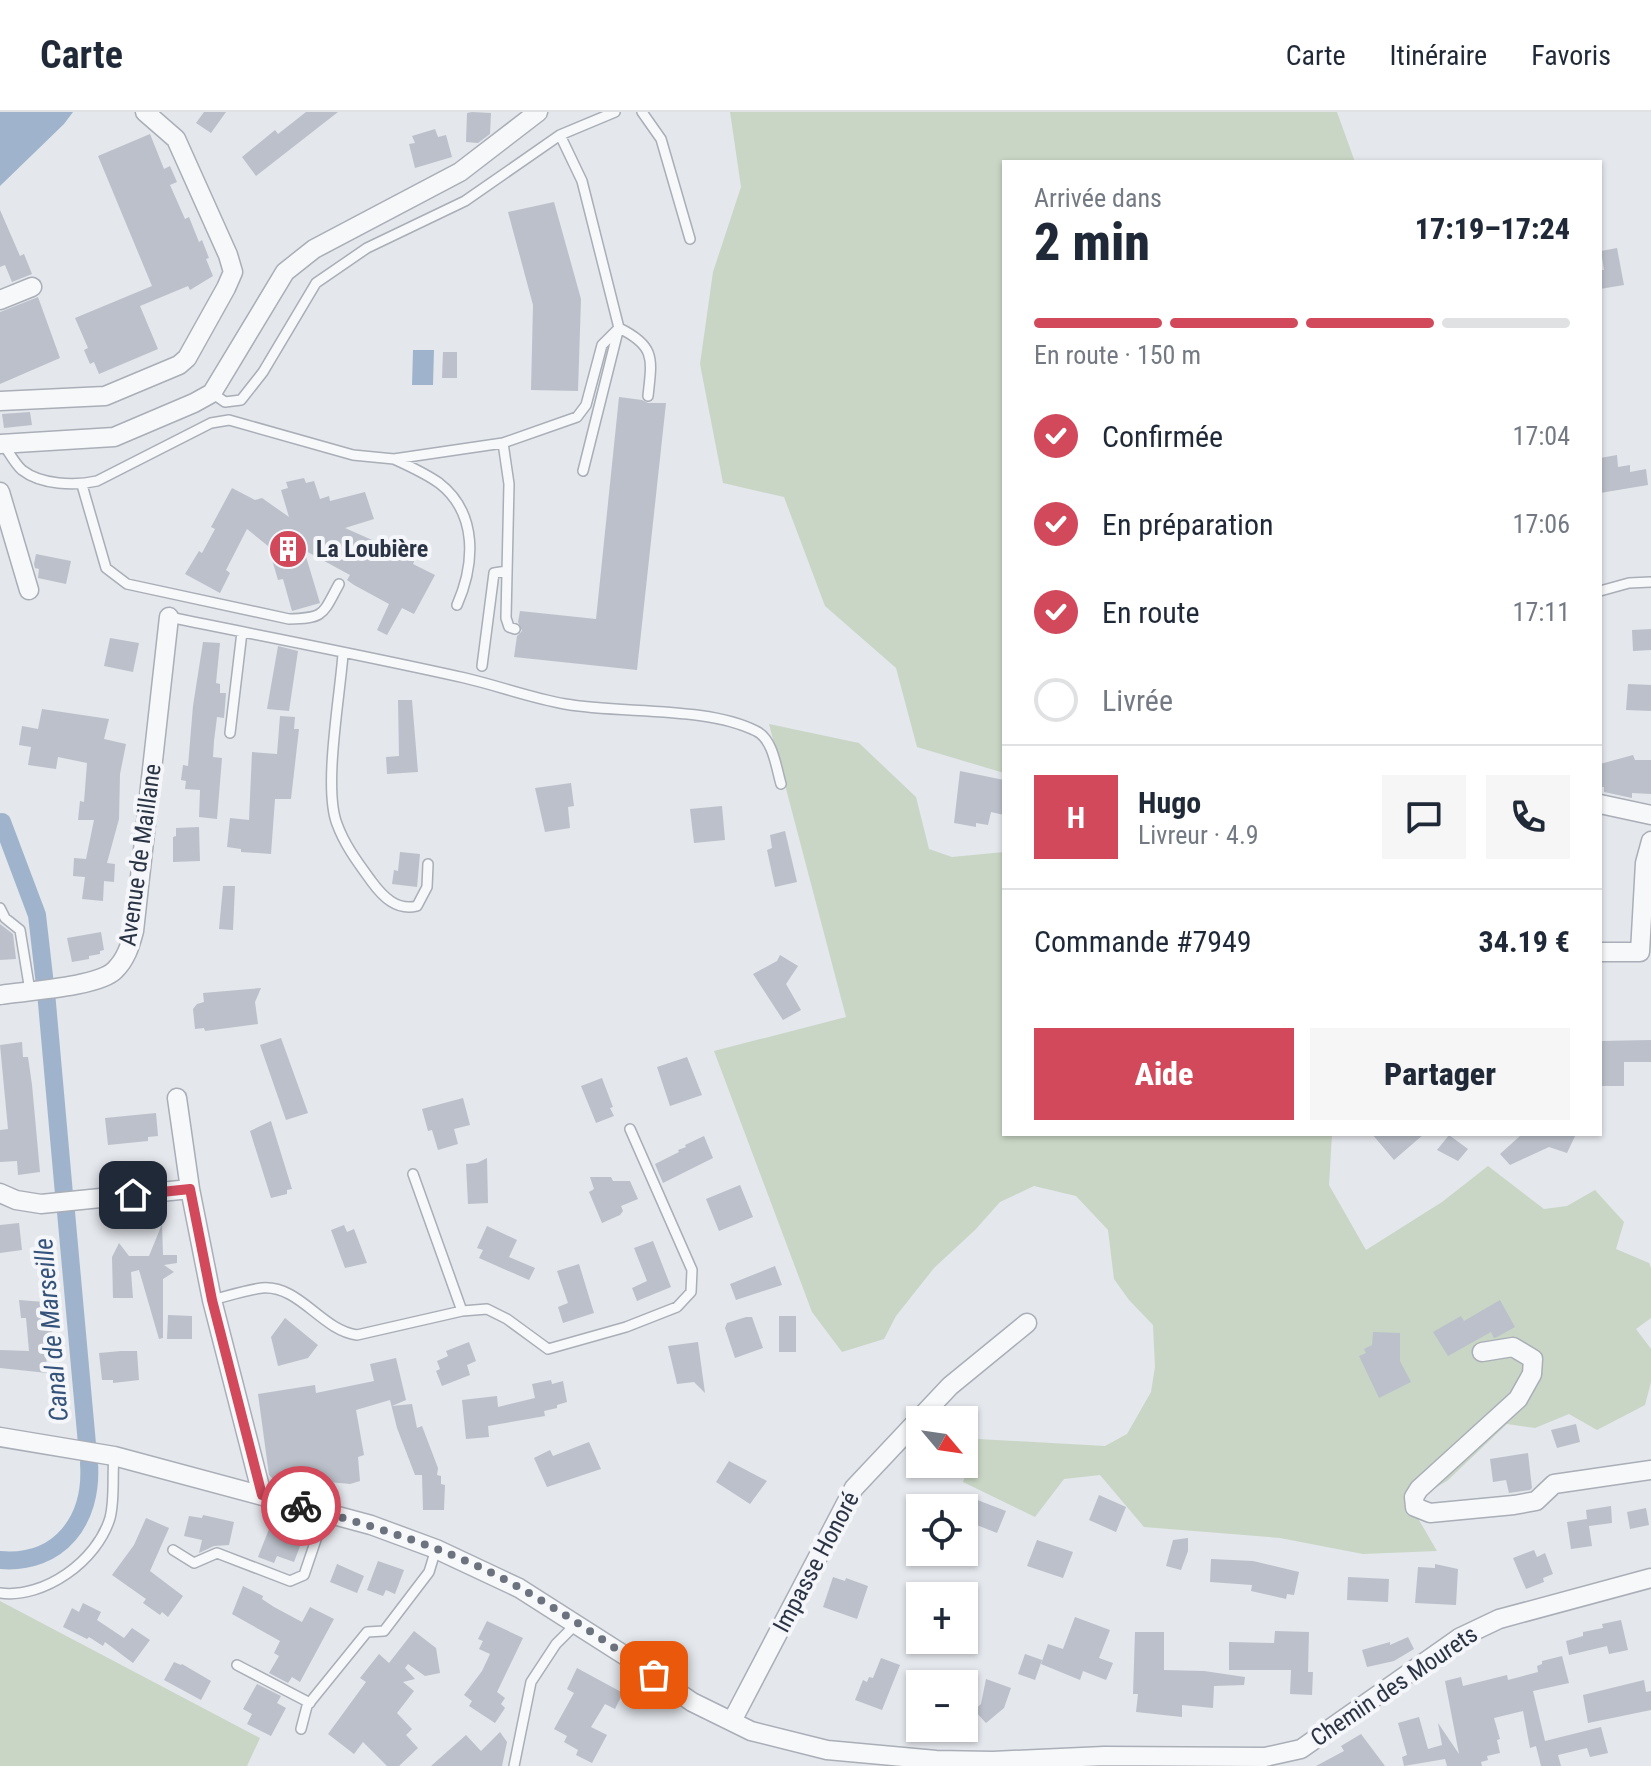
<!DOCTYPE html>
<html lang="fr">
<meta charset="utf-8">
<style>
:root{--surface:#fff;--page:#f6f6f7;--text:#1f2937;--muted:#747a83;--line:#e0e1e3;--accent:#d1495b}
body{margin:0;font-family:"Roboto Condensed",sans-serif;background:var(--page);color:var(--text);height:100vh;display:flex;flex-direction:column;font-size:30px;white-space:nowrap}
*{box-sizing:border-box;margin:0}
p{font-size:26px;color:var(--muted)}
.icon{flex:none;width:44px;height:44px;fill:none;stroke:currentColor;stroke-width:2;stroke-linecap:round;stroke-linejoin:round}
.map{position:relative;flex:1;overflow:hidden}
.side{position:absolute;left:1002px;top:48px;width:600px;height:976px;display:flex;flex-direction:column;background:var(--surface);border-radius:0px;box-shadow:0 2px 6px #0004}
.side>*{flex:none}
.needle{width:52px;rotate:119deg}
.fabs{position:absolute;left:906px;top:1294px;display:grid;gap:16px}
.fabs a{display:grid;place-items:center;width:72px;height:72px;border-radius:0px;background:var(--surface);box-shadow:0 2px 6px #0004;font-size:40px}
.pin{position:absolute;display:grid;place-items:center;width:68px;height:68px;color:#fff;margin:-34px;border-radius:16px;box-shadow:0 4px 12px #0006}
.courier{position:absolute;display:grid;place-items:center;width:80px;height:80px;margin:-40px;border:6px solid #d1495b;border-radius:50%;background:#fff;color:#222;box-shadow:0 2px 10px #0007}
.summary em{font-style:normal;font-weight:800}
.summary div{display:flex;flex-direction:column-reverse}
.summary{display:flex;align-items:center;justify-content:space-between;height:136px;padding:0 32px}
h1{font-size:52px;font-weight:800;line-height:60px}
.bar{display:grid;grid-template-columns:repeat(4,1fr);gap:12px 8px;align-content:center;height:96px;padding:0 32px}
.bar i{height:10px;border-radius:6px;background:var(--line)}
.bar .current{background:var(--accent)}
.bar p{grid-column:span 4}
.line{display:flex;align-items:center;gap:20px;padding:0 32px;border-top:2px solid var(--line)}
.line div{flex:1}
.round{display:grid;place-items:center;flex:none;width:84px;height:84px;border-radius:0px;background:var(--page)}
ol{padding:0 32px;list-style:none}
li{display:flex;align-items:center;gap:24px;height:88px}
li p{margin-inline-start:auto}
li .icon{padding:8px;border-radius:50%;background:var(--accent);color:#fff;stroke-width:4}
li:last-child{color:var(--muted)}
li i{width:44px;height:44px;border:4px solid var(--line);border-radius:50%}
.primary-button{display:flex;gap:16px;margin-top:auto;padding:16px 32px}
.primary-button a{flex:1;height:92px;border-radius:0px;background:var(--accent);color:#fff;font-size:32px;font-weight:800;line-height:92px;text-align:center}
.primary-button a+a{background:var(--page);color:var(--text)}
header{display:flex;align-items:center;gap:48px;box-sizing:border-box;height:112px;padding:0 40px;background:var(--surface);border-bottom:2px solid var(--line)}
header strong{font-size:38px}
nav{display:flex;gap:44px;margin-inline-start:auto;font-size:28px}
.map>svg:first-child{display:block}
.green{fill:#c9d6c5}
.water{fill:#9fb4cc}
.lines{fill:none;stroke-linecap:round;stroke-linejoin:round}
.canal{stroke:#9fb4cc;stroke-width:18}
.building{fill:#bbc0ca}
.service-casing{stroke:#a9aeb7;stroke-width:12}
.minor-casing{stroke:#a9aeb7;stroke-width:21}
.service{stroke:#f7f8fa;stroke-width:9}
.minor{stroke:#f7f8fa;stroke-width:18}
.done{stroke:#6c737f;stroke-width:8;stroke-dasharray:0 14.4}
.route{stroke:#d1495b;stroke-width:10}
.labels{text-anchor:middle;stroke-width:8;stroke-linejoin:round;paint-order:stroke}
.poi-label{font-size:24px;font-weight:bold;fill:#2b3445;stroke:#f4f6f9;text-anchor:start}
.street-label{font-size:24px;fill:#2b3445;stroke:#f4f6f9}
.water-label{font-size:26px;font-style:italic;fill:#34527a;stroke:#f4f6f9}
</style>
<header>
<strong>Carte</strong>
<nav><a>Carte</a><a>Itinéraire</a><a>Favoris</a></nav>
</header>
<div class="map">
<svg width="1651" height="1654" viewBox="0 0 1651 1654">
<rect width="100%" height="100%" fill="#e4e7ec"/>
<path class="green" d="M730 0H1337L1355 50H1004V661L917 635 896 556 825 494 784 385 723 371 700 252 713 160 741 75Z
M769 612 859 631 916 685 929 737 952 745 1004 740V1022H1332L1329 1073 1366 1138 1442 1090 1488 1054 1544 1097 1567 1094 1595 1078 1624 1110 1616 1137 1649 1151 1651 1156V1206L1636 1217 1651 1237V1270L1645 1293 1597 1318 1569 1302 1535 1316 1507 1312 1447 1369 1409 1391 1437 1439 1363 1442 1280 1426 1144 1415 1100 1363 1064 1367 1035 1405 963 1370 978 1327 1105 1334 1127 1322 1151 1280 1155 1255 1153 1213 1129 1188 1114 1167 1108 1118 1076 1084 1034 1074 1000 1090 975 1118 934 1156 896 1204 884 1227 842 1240 812 1200 714 939 846 905Z
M0 1489 260 1626 247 1654H0Z"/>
<path class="water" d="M0 0H73L64 12 0 74Z
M413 238H434L433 273H412Z"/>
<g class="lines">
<path class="canal" d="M2 710 37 803 45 873
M46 880 64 1082
M66 1100 87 1332
M0 1448C60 1453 93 1408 89 1351"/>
</g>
<path class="building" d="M204 0H226L211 21 196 11Z
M306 0H338L256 64 242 45 275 18 278 22Z
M472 0 491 1 490 22 478 31 466 30 467 1Z
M435 17 438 25 446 23 452 45 415 56 409 32 415 31 412 24Z
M150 22 164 57 170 54 177 70 170 73 185 107 189 105 199 130 202 128 209 146 206 147 213 164 190 178 188 174 140 194 158 237 99 262 94 250 90 252 84 238 88 236 75 206 152 174 98 44Z
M554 90 581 187 578 279 531 278 533 193 508 100Z
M0 98 20 144 24 142 32 162 12 170 5 153 0 155Z
M1617 136 1624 173 1600 177V158H1604L1601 139Z
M38 185 60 246 0 272V200Z
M443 240H457V266H442Z
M619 285 642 288 648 291H666L637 558 514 545 517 524 522 519 518 510 520 499 596 507Z
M30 300 32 313 4 316 2 302Z
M1617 343 1618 355 1630 353V360L1646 357 1648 373 1600 381V346Z
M304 366 306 371 314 369 320 387 329 384 330 389 365 380 374 407 345 416 415 447 413 452 435 463 414 502 402 496 387 523 377 518 389 492 354 473 347 468 350 463 304 438 320 491 292 499 283 467 278 468 268 434 247 417 226 458 230 461 220 481 185 462 199 439 202 441 215 417 211 415 232 376 255 388 262 386 289 405 281 378 288 376 286 370Z
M36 442 71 449 66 472 38 466 39 457 35 456 34 452Z
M1651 517V538L1633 539 1632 518Z
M110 526 139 531 133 560 104 554Z
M203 530 220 531 216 571 220 572V581H226L224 606 217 605 214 629 213 645 222 646 217 707 199 705 200 678 185 677 186 669 181 668 183 653 188 654 193 594Z
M278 534 298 539 289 599 267 597Z
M1628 572 1651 573V599L1626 598Z
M398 588H412L418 660 387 662 386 645 399 644Z
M42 597 109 607 104 627 126 632 120 662 119 707 107 751 115 752 114 770 104 769 103 789 82 787 85 765 73 764 74 746 86 747 94 708H78L80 689 84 690 87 651 58 645 56 657 28 653 31 635 19 633 22 614 38 617Z
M280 604 295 605 294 617H299L291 687H275L271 742 241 740V737L227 735 230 706 249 708 252 640 277 642Z
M1633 643 1635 648H1651V682L1632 681V686L1604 680V675H1600V652Z
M960 659 1004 668V703L991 700 988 713 976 711V715L954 711Z
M571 671 574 694 568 695 570 716 545 720 535 676Z
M722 694 725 728 694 731 690 697Z
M199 715 200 749 173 750V725L176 724V716Z
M785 719 797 770 775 775 767 738 772 736 770 723Z
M400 740 420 742 417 775 392 772 394 758 398 759Z
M223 774H235L233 818 219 817Z
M0 812 13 822 16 847 0 848Z
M101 820 104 838 100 839V842L89 844V847L72 850 67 826Z
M780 843 798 854 786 872 801 898 783 908 753 862 777 849Z
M261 876 255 890 258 912 205 919 204 916 195 917 193 897 197 892 204 890 203 881Z
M281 926 308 1001 286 1008 260 933Z
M1651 928V950H1624V974H1600V929Z
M22 930 23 945H28L32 973 40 1060 18 1063 17 1049 0 1050V1018L8 1017 0 933Z
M687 945 702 983 670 994 657 955Z
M602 966 613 995 610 996 614 1004 596 1011 581 974Z
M463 986 470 1013 454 1017 458 1032 438 1038 432 1018 428 1019 422 997Z
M156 1001 158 1024 148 1025V1029L108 1033 105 1006Z
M271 1009 292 1077 287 1078V1082L271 1086 250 1019Z
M1372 1022H1424L1394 1048Z
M1519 1022H1576L1567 1041 1549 1035 1510 1053 1500 1042 1520 1024Z
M1449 1023 1468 1037 1458 1049 1437 1038Z
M704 1024 713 1046 663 1071 655 1052 679 1040 678 1038 686 1035 685 1033Z
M487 1046 488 1091 468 1092 466 1052 477 1051Z
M590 1065H611L613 1069H630L638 1087 621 1094 623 1099 620 1103 602 1111 589 1080 594 1077Z
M740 1073 753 1105 719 1119 706 1087Z
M19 1111 22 1138 0 1141V1113Z
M162 1112 163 1143H177V1151L164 1153 174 1160 163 1167V1226L159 1227 139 1158 131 1160 133 1186H113L112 1145 119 1131 129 1144H149Z
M344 1113 347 1120 354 1117 367 1151 345 1156 331 1118Z
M487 1114 517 1128 509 1145 535 1156 529 1168 479 1146 483 1138 477 1136Z
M653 1129 671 1175 637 1189 632 1176 647 1169 634 1136Z
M579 1152 594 1201 563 1211 558 1195 568 1191 557 1159Z
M775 1154 782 1173 736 1188 730 1172Z
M19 1188 44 1190 46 1208H51L54 1238H46L47 1261 0 1256V1238L29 1239 26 1206H21Z
M1500 1188 1515 1215 1497 1225 1494 1226 1491 1220 1448 1244 1433 1220 1461 1204 1464 1209Z
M168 1203 192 1204V1227H167Z
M779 1204H796V1240H779Z
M746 1205H752L763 1236 735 1246 725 1216 727 1211Z
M285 1206 318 1233 308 1246 278 1254 271 1225Z
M1373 1220 1400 1221V1249L1411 1270 1379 1286 1359 1244 1366 1241 1364 1237 1372 1233Z
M469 1230 476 1249 467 1253 470 1263 442 1274 436 1259 440 1257 437 1249 448 1244 446 1239Z
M698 1230 705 1281 694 1270 677 1272 668 1234Z
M121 1239H137L139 1268 113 1271V1268H102L99 1241Z
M396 1246 406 1288 392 1294 412 1292 417 1316 422 1314 438 1356 437 1363 441 1364V1372L445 1373 444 1398H423L422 1363H415L397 1316 390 1288 356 1298 364 1343 358 1345 360 1369 350 1372 329 1370 330 1380 272 1366 269 1363 258 1282 315 1273 316 1281 374 1269 370 1252Z
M551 1268 552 1272 563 1269 567 1290 557 1293V1296L544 1299 545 1304 488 1314 489 1325 466 1327 462 1288 497 1284 498 1295 535 1286 532 1272Z
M1576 1312 1580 1330 1557 1336 1551 1318Z
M589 1330 601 1357 547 1375 534 1346 550 1338 553 1344Z
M1528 1341 1532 1376 1530 1378 1509 1381 1506 1368 1493 1370 1490 1347Z
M729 1349 767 1369 750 1392 716 1370Z
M1099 1383 1126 1395 1116 1420 1089 1408Z
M967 1384 1006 1399 997 1421 964 1408V1392Z
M1611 1394 1612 1411 1589 1414 1592 1434 1571 1437 1567 1410 1587 1407 1586 1398Z
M1646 1396 1649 1413 1630 1417 1627 1400Z
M203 1403 234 1410 229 1433 214 1434 199 1441 202 1428 184 1424 189 1404 202 1406Z
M146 1406 169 1416 150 1459 183 1484 168 1505 162 1500 160 1503 143 1491 146 1487 112 1463 134 1433Z
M269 1417 302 1429 294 1450 277 1444 274 1451 258 1445Z
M1188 1426V1439L1181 1458 1166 1454 1173 1428Z
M1037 1428 1073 1440 1063 1466 1027 1454Z
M1534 1438 1537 1445 1545 1441 1553 1462 1543 1466 1544 1470 1526 1477 1513 1446Z
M1211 1447 1253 1449 1299 1460 1294 1483 1287 1482 1286 1487 1251 1479 1252 1473 1210 1470Z
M378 1449 404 1458 395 1482 386 1478 383 1484 367 1478Z
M337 1452 364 1464 357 1481 330 1470Z
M1435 1452 1458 1457 1456 1493 1415 1491 1418 1455 1435 1456Z
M833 1465 845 1469 846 1466 868 1474 857 1507 823 1495Z
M1348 1465 1389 1467 1388 1490 1347 1488Z
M243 1474 263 1484 262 1487 274 1495 302 1510 310 1495 334 1507 300 1570 292 1565 288 1571 269 1561 279 1544 274 1541 280 1529 232 1502Z
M83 1491 101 1500 97 1508 124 1526 132 1516 150 1528 133 1551 105 1530 103 1534 89 1525 87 1527 63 1515 72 1496 79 1500Z
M1075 1505 1110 1518 1099 1546 1113 1551 1106 1568 1083 1559 1080 1568 1041 1552 1048 1532 1063 1537Z
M1621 1508 1628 1538 1609 1542 1607 1534 1569 1543 1566 1529 1583 1524V1520L1603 1516 1602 1512Z
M487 1509 523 1526 497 1580 505 1586 501 1592 505 1596 495 1611 469 1594 472 1589 464 1583 482 1559 490 1542 479 1537 483 1529 478 1527Z
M414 1519 436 1536 440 1561 425 1564 408 1552 405 1556 415 1567 403 1570 414 1579 397 1601 412 1617 406 1623 418 1636 399 1654H387L363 1630 354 1642 328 1622 366 1570 360 1566 379 1542 389 1551Z
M1275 1519 1309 1520 1308 1560H1313L1312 1583 1290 1582 1291 1558H1229V1530L1274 1531Z
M1135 1520H1164V1558L1204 1559 1245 1565 1244 1573 1214 1574 1213 1596 1182 1593V1605L1136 1600 1138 1582H1133Z
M1408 1525 1414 1537 1394 1549 1367 1555 1362 1538 1390 1530V1533Z
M1025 1542 1042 1548 1035 1568 1018 1562Z
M1562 1544 1569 1571 1533 1579 1545 1629 1601 1615 1608 1641 1590 1645 1587 1636 1558 1643 1561 1654H1541L1536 1634 1530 1636 1523 1599 1494 1606 1500 1627 1497 1628 1500 1641 1487 1644 1488 1648 1481 1650 1482 1654H1447L1445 1647 1404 1654 1402 1645 1407 1643 1398 1611 1419 1605 1428 1637 1442 1633 1438 1611 1459 1642 1445 1569 1461 1565 1463 1574 1507 1563 1508 1568 1538 1560 1537 1554 1542 1552V1549Z
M881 1546 900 1553 882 1598 855 1588 863 1568 867 1570 869 1565 873 1566Z
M174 1550 181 1553 182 1552 211 1569 201 1588 164 1568Z
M577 1556 623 1581 615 1597 605 1592 591 1615 607 1623 592 1651 576 1643 578 1638 564 1630 567 1624 554 1617 574 1581 567 1577Z
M986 1567 1011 1576 1004 1596 986 1611 974 1598 981 1592Z
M1644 1568 1646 1580 1651 1579V1598L1588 1611 1583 1583Z
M257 1572 281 1584 277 1591 286 1596 271 1624 247 1612 252 1602 243 1597Z
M500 1620 507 1630 502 1654H431L466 1623 481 1639Z
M1361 1622 1385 1654H1316L1344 1639 1341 1634Z"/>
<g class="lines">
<defs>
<path id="service" d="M642 0 661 27 690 127
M560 23 582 69 619 216C656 234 652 247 648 284
M212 281 225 290 241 288 263 260 316 171 367 136 465 89 560 23 615 0
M503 331 509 372 506 506 509 515 515 517
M3 332C9 340 15 352 22 358 41 373 75 374 97 369L211 311 229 308 353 343 394 347 503 331 577 305 586 293 602 233 619 216
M394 347C409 354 425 361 439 371 478 401 475 452 457 493
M583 359 618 219
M82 373 106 456 127 472 289 507C325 506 322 503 339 472
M1600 479 1629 471 1651 470
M169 505C267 525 367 544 465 566 499 574 531 586 565 592 621 602 707 594 756 619 773 627 776 655 781 672
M343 542C340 584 323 676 337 712 345 734 359 752 372 770 383 785 397 799 417 794L427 775 428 752
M482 554 494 461 507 459
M230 621 242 520
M0 796 5 806 20 818 30 879
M413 1062 462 1199
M212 1188C228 1184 246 1178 262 1176 300 1173 321 1218 357 1223L462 1199 487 1197 507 1207 548 1237 626 1215 677 1195 691 1180 692 1158 630 1017
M173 1438 194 1451 217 1441 290 1469 304 1463 325 1401
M0 1481C44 1487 97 1449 110 1406 115 1387 112 1363 114 1344
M237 1553 310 1591
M301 1617 307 1594 367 1520 384 1519 429 1460 436 1437
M514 1654 531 1570 556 1532 576 1512"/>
<path id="minor" d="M0 188 32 175
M0 289 105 284 179 253 187 246 226 176 233 160 228 143 176 27 145 0
M0 332 114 325 194 291 212 281 285 160 314 137 460 60 538 0
M0 380 29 478
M1600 692 1651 703
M1600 840H1640L1645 751 1651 729
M0 883C25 879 99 875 115 858 126 847 130 834 134 819L169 505
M177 986 190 1077 212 1188 262 1383
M0 1081 16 1088 41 1092 190 1077
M1482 1240 1513 1235 1533 1247 1532 1262 1518 1287 1419 1377 1414 1385 1415 1395 1430 1401 1514 1393 1536 1389 1554 1372 1651 1358
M0 1325 114 1344 371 1413 436 1437 519 1476 635 1550 692 1590 751 1619 827 1638 936 1648 993 1649 1104 1644 1265 1645 1301 1637 1459 1526 1499 1507 1651 1466
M732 1609 854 1376 950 1274 1027 1211"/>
</defs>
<use href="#service" class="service-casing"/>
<use href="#minor" class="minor-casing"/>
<use href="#service" class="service"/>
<use href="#minor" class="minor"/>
</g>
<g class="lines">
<path class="done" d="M301 1394C376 1415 452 1437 520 1476 566 1502 611 1533 654 1563"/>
<path class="route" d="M133 1083 190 1077 212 1188 262 1383 301 1394"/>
</g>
<defs>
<symbol id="building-disc" viewBox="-11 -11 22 22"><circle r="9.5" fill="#d1495b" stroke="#f4f6f9"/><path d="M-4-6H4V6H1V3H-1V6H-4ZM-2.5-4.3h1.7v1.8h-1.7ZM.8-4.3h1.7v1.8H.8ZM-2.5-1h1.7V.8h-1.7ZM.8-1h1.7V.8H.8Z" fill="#fff"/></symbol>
</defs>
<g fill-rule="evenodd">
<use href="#building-disc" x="266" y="415" width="44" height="44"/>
</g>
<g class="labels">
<g class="poi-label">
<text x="316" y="445">La Loubière</text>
</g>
<g class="street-label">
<text transform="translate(140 743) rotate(-82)" y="8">Avenue de Maillane</text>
<text transform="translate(816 1450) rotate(-62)" y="8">Impasse Honoré</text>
<text transform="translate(1394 1574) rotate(-34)" y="8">Chemin des Mourets</text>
</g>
<g class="water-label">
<text transform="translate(51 1218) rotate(-95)" y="9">Canal de Marseille</text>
</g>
</g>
</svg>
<div class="fabs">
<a><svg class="needle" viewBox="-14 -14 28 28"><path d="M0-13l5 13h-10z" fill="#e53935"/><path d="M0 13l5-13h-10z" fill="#747a83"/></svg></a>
<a><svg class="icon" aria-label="locate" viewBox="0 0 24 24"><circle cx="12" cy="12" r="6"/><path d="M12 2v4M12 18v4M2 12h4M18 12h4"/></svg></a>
<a>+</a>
<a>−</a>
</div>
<div class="pin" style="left:654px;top:1563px;background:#ea580c"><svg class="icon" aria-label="bag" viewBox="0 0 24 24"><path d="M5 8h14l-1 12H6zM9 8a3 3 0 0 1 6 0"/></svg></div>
<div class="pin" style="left:133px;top:1083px;background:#1f2937"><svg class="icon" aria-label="home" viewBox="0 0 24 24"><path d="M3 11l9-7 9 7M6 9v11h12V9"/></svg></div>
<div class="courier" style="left:301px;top:1394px"><svg class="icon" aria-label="bike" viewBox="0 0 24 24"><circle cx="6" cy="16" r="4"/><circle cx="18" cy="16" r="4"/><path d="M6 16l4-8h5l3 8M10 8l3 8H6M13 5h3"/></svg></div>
<section class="side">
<div class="summary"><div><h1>2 min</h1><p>Arrivée dans</p></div><em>17:19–17:24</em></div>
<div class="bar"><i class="current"></i><i class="current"></i><i class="current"></i><i></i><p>En route · 150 m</p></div>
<ol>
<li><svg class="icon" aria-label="check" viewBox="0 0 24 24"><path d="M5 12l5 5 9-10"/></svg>Confirmée<p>17:04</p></li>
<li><svg class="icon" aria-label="check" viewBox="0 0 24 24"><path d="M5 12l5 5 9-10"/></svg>En préparation<p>17:06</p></li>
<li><svg class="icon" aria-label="check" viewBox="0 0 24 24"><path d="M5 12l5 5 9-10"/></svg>En route<p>17:11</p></li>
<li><i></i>Livrée</li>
</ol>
<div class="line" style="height:144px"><b class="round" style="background:var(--accent);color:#fff">H</b><div><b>Hugo</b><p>Livreur · 4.9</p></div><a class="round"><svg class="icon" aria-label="chat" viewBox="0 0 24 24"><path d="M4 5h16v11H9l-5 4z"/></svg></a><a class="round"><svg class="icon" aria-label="phone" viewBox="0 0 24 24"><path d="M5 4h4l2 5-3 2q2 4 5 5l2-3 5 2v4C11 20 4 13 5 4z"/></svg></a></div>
<div class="line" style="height:104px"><div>Commande #7949</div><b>34.19 €</b></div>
<div class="primary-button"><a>Aide</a><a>Partager</a></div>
</section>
</div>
